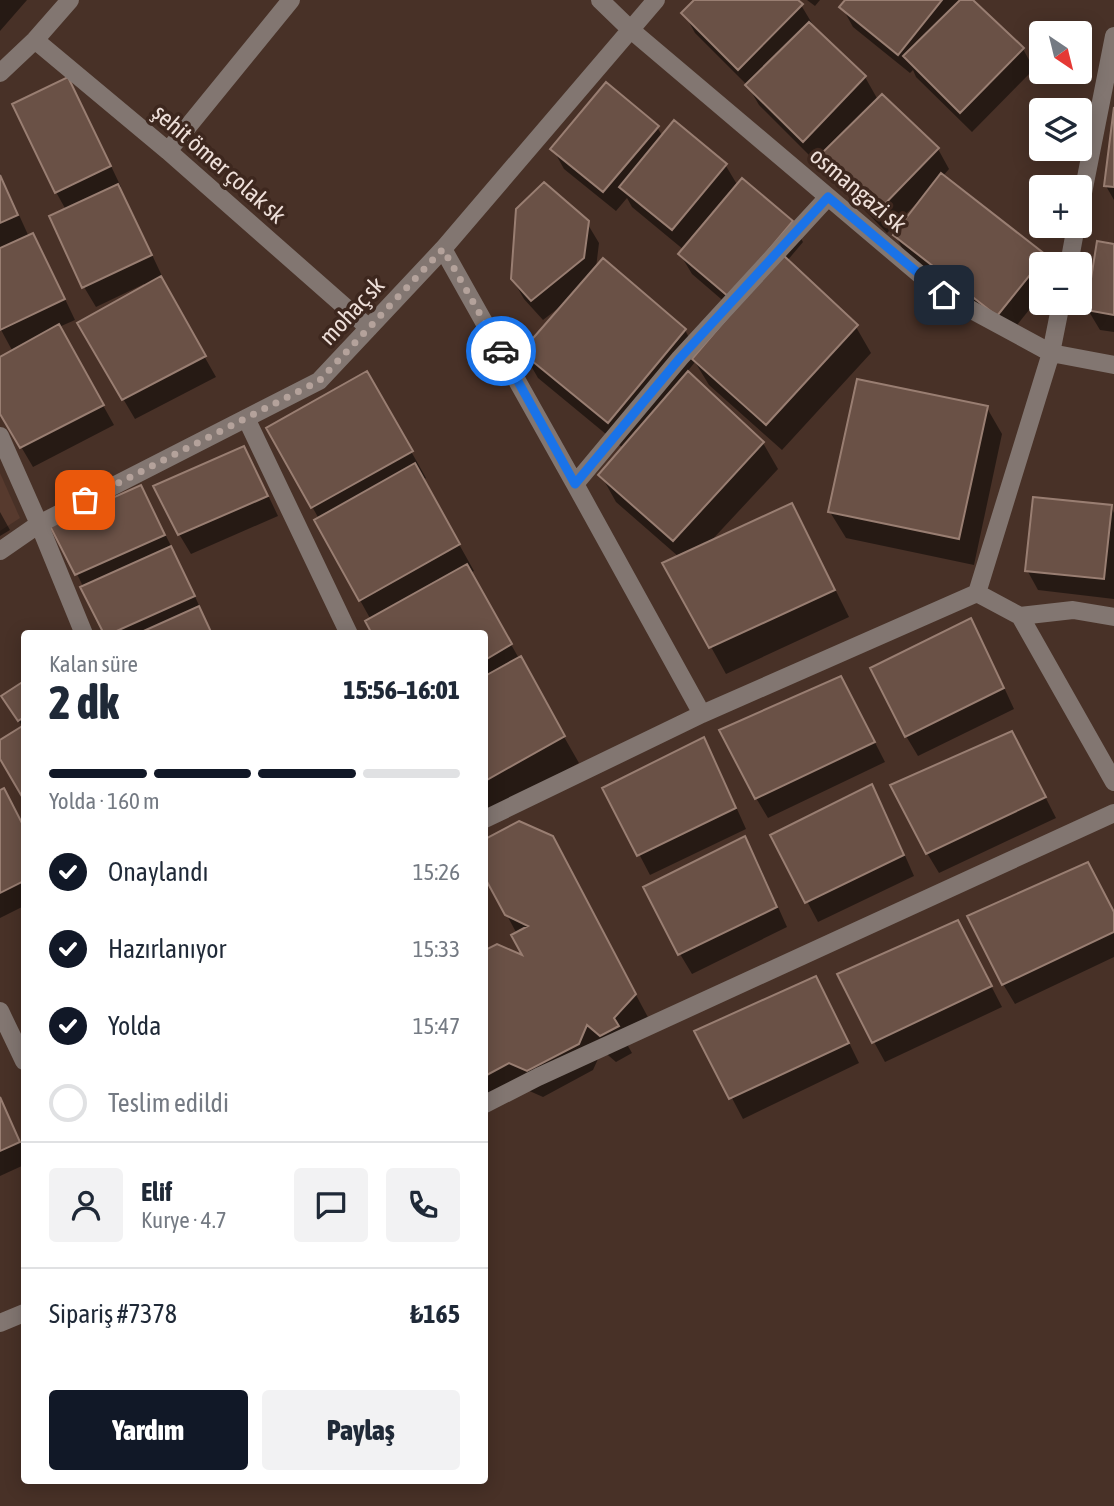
<!DOCTYPE html>
<html lang="tr">
<meta charset="utf-8">
<style>
:root{--surface:#fff;--page:#f2f2f3;--text:#1f2937;--muted:#747a83;--line:#e0e1e3;--accent:#111827}
body{margin:0;font-family:"Asap Condensed",sans-serif;background:var(--page);color:var(--text);height:100vh;display:flex;flex-direction:column;font-size:26px;white-space:nowrap}
*{box-sizing:border-box;margin:0}
p{font-size:23px;color:var(--muted)}
.icon{flex:none;width:38px;height:38px;fill:none;stroke:currentColor;stroke-width:2;stroke-linecap:round;stroke-linejoin:round}
.map{position:relative;flex:1;overflow:hidden}
.details{position:absolute;left:21px;top:630px;width:467px;height:854px;display:flex;flex-direction:column;background:var(--surface);border-radius:7px;box-shadow:0 4px 18px #0003}
.details>*{flex:none}
.needle{width:46px;rotate:145deg}
.buttons{position:absolute;left:1029px;top:21px;display:grid;gap:14px}
.buttons a{display:grid;place-items:center;width:63px;height:63px;border-radius:7px;background:var(--surface);box-shadow:0 4px 18px #0003;font-size:35px}
.pin{position:absolute;display:grid;place-items:center;width:60px;height:60px;color:#fff;margin:-30px;border-radius:14px;box-shadow:0 4px 10px #0006}
.courier{position:absolute;display:grid;place-items:center;width:70px;height:70px;margin:-35px;border:5px solid #1a73e8;border-radius:50%;background:#fff;color:#222;box-shadow:0 2px 9px #0007}
.head em{font-style:normal;font-weight:800}
.head div{display:flex;flex-direction:column-reverse}
.head{display:flex;align-items:center;justify-content:space-between;height:119px;padding:0 28px}
h1{font-size:46px;font-weight:800;line-height:52px}
.bar{display:grid;grid-template-columns:repeat(4,1fr);gap:10px 7px;align-content:center;height:84px;padding:0 28px}
.bar i{height:9px;border-radius:5px;background:var(--line)}
.bar .current{background:var(--accent)}
.bar p{grid-column:span 4}
.line{display:flex;align-items:center;gap:18px;padding:0 28px;border-top:2px solid var(--line)}
.line div{flex:1}
.round{display:grid;place-items:center;flex:none;width:74px;height:74px;border-radius:7px;background:var(--page)}
ol{padding:0 28px;list-style:none}
li{display:flex;align-items:center;gap:21px;height:77px}
li p{margin-inline-start:auto}
li .icon{padding:7px;border-radius:50%;background:var(--accent);color:#fff;stroke-width:4}
li:last-child{color:var(--muted)}
li i{width:38px;height:38px;border:4px solid var(--line);border-radius:50%}
.action{display:flex;gap:14px;margin-top:auto;padding:14px 28px}
.action a{flex:1;height:80px;border-radius:7px;background:var(--accent);color:#fff;font-size:28px;font-weight:800;line-height:80px;text-align:center}
.action a+a{background:var(--page);color:var(--text)}
.map>svg:first-child{display:block}
.built{fill:#573a2e}
.shadow{fill:#0007}
.building{fill:#6a5146;stroke:#997e72;stroke-width:2}
.lines{fill:none;stroke-linecap:round;stroke-linejoin:round}
.minor{stroke:#827671;stroke-width:18}
.done{stroke:#b4a29b;stroke-width:7;stroke-dasharray:0 12.6}
.route{stroke:#1a73e8;stroke-width:9}
.labels{text-anchor:middle;stroke-width:7;stroke-linejoin:round;paint-order:stroke}
.street-label{font-size:24px;fill:#eedfd9;stroke:#3d271e}
</style>
<div class="map">
<svg width="1114" height="1506" viewBox="0 0 1114 1506">
<rect width="100%" height="100%" fill="#483127"/>
<path class="built" d="M0 473 20 518 0 531Z"/>
<path class="shadow" d="M0 0H27L0 31Z
M697 0H796L801 5 813 25 812 27 865 77 878 100 882 97 938 149 949 169 943 176 1044 256 1049 264H1041V295L1009 335 906 255 895 235 918 205 916 204 887 233 832 177 820 156 815 161 759 105 748 86 695 33 684 13Z
M807 0H820L815 6Z
M848 0H971L1023 49 1034 69 972 132 916 77 913 70 910 73 853 27 842 7Z
M79 99 121 187 118 188 129 206 162 276 159 277 216 377 135 419 79 324 145 287 144 284 96 307 84 287 51 217 66 210 56 192Z
M1114 121V200L1106 186Z
M657 127 663 137 726 166 738 186 791 222 803 242 787 261 856 327 871 353 782 450 709 385 695 362 687 372 763 443 778 469 710 542 791 505 806 531 849 617 726 674 665 564 679 557 616 502 601 475 624 449 538 378 523 352 562 307 561 306 543 320 524 299 512 278 587 223 599 243 596 268 685 330 698 354 735 311 692 274 680 254 684 250 632 207 627 198 616 211 564 169 553 149Z
M0 173 29 237 33 235 44 255 75 320 59 327 114 425 33 467 0 411V359L13 352 0 328Z
M1114 246V332L1100 330 1088 310Z
M367 373 426 478 423 480 474 571 470 573 579 763 485 816V634L371 620 316 521 319 519 269 429Z
M987 408 1002 434 974 565 846 538 830 512Z
M243 448 255 468 278 516 191 554 179 534Z
M1111 507 1114 513V599L1038 590 1027 570Z
M152 508 182 568 212 634H106L77 574Z
M0 512 10 530 0 536Z
M971 620 982 640 1014 709 918 756 906 736Z
M24 683V797L0 756V742L23 728 4 696Z
M852 698 885 762 768 818 756 798Z
M703 740 715 760 746 829 650 875 605 789Z
M1023 753 1056 818 939 873 927 853Z
M871 786 883 806 914 876 818 922 772 835Z
M4 790 24 828V906L0 918V792Z
M519 823 564 861 650 1021 628 1046 632 1053 616 1062 602 1050 593 1070 543 1097 525 1089 485 1110V952L497 946 525 959 517 934 485 874V841Z
M744 838 756 858 787 927 692 974 680 954Z
M1114 913V957L1015 1004 1003 984Z
M958 922 1002 1007 885 1062 874 1042Z
M827 998 859 1063 743 1119 697 1032Z
M0 1096 24 1150V1165L0 1176Z"/>
<path class="building" d="M694 0H798L803 4 738 70 681 13Z
M845 0H942L898 55 839 7Z
M960 0H973L1024 48 960 113 903 56Z
M809 22 866 76 803 142 745 85Z
M68 77 111 166 55 193 12 104Z
M606 82 659 126 603 192 550 149Z
M882 94 939 148 875 214 818 157Z
M1114 107V187L1104 186Z
M674 120 727 164 672 230 619 187Z
M941 173 1046 255 997 316 893 235Z
M0 175 18 215 0 223Z
M742 178 793 221 729 297 678 254Z
M544 182 589 221 584 258 531 301 511 279 516 209Z
M118 184 152 255 82 288 49 216Z
M33 233 65 299 0 330V248Z
M1097 241 1114 244V315L1086 310Z
M782 254 858 325 766 425 692 359Z
M603 258 686 329 608 423 521 352Z
M161 276 206 356 122 400 77 323Z
M59 324 104 405 20 448 0 414V357Z
M367 371 413 451 311 508 266 428Z
M688 371 764 442 673 541 598 475Z
M857 379 988 406 959 539 828 512Z
M244 446 268 496 178 535 153 486Z
M415 463 460 544 359 601 314 520Z
M141 485 165 535 75 575 50 526Z
M1033 497 1112 505 1104 579 1025 571Z
M792 503 835 590 709 648 662 563Z
M171 546 195 596 110 634H104L80 587Z
M467 564 512 644 485 660V634H372L365 621Z
M199 606 212 634H137Z
M971 618 1004 688 905 737 870 668Z
M521 656 565 736 485 781V676Z
M841 676 875 742 755 799 719 730Z
M24 681V717L18 721 1 696Z
M24 725V800L0 759V740Z
M1012 731 1046 797 926 854 890 785Z
M704 737 736 808 637 856 602 788Z
M872 784 904 855 805 903 770 835Z
M4 788 24 827V881L0 893V790Z
M519 821 553 836 636 994 614 1018 619 1026 600 1036 587 1025 579 1044 527 1071 509 1063 485 1076V950L497 944 522 955 511 935 528 926 505 915 485 878V839Z
M745 836 777 907 678 955 643 887Z
M1088 862 1114 912V932L1002 985 967 916Z
M958 920 992 986 872 1043 837 974Z
M816 976 849 1043 729 1099 694 1031Z
M0 1097 20 1142 0 1151Z"/>
<g class="lines">
<path class="minor" d="M600 0 631 30 944 295 1051 353 1114 365
M35 40 168 151 369 328
M0 73 35 40 70 0
M168 151 291 0
M1080 208 1114 36
M443 249 575 484 702 714
M1069 264 1076 226
M246 418 349 634
M0 436 39 524 84 634
M575 484 680 358 828 197
M0 551 39 524 319 381 443 249 656 0
M977 593 1020 616 1073 610 1114 617
M1020 616 1114 782
M485 819 702 714 977 593 1051 353 1061 303
M0 1011 24 1061
M485 1104 538 1077 1114 813
M0 1323 24 1313"/>
</g>
<g class="lines">
<path class="done" d="M85 500 319 381 443 249 501 351"/>
<path class="route" d="M501 351 575 484 680 358 828 197 944 295"/>
</g>
<g class="labels">
<g class="street-label">
<text transform="translate(219 164) rotate(41)" y="8">şehit ömer çolak sk</text>
<text transform="translate(858 190) rotate(40)" y="8">osmangazi sk</text>
<text transform="translate(352 311) rotate(-47)" y="8">mohaç sk</text>
</g>
</g>
</svg>
<div class="buttons">
<a><svg class="needle" viewBox="-14 -14 28 28"><path d="M0-13l5 13h-10z" fill="#e53935"/><path d="M0 13l5-13h-10z" fill="#747a83"/></svg></a>
<a><svg class="icon" aria-label="layers" viewBox="0 0 24 24"><path d="M12 4l9 5-9 5-9-5zM3 14l9 5 9-5"/></svg></a>
<a>+</a>
<a>−</a>
</div>
<div class="pin" style="left:85px;top:500px;background:#ea580c"><svg class="icon" aria-label="bag" viewBox="0 0 24 24"><path d="M5 8h14l-1 12H6zM9 8a3 3 0 0 1 6 0"/></svg></div>
<div class="pin" style="left:944px;top:295px;background:#1f2937"><svg class="icon" aria-label="home" viewBox="0 0 24 24"><path d="M3 11l9-7 9 7M6 9v11h12V9"/></svg></div>
<div class="courier" style="left:501px;top:351px"><svg class="icon" aria-label="car" viewBox="0 0 24 24"><path d="M5 17H2v-5l4-1 3-4h7l3 4 3 1v5h-3M9 17h6M6 11h13"/><circle cx="7" cy="17" r="2"/><circle cx="17" cy="17" r="2"/></svg></div>
<section class="details">
<div class="head"><div><h1>2 dk</h1><p>Kalan süre</p></div><em>15:56–16:01</em></div>
<div class="bar"><i class="current"></i><i class="current"></i><i class="current"></i><i></i><p>Yolda · 160 m</p></div>
<ol>
<li><svg class="icon" aria-label="check" viewBox="0 0 24 24"><path d="M5 12l5 5 9-10"/></svg>Onaylandı<p>15:26</p></li>
<li><svg class="icon" aria-label="check" viewBox="0 0 24 24"><path d="M5 12l5 5 9-10"/></svg>Hazırlanıyor<p>15:33</p></li>
<li><svg class="icon" aria-label="check" viewBox="0 0 24 24"><path d="M5 12l5 5 9-10"/></svg>Yolda<p>15:47</p></li>
<li><i></i>Teslim edildi</li>
</ol>
<div class="line" style="height:126px"><a class="round"><svg class="icon" aria-label="person" viewBox="0 0 24 24"><circle cx="12" cy="8" r="4"/><path d="M4 21q1-7 8-7t8 7"/></svg></a><div><b>Elif</b><p>Kurye · 4.7</p></div><a class="round"><svg class="icon" aria-label="chat" viewBox="0 0 24 24"><path d="M4 5h16v11H9l-5 4z"/></svg></a><a class="round"><svg class="icon" aria-label="phone" viewBox="0 0 24 24"><path d="M5 4h4l2 5-3 2q2 4 5 5l2-3 5 2v4C11 20 4 13 5 4z"/></svg></a></div>
<div class="line" style="height:91px"><div>Sipariş #7378</div><b>₺165</b></div>
<div class="action"><a>Yardım</a><a>Paylaş</a></div>
</section>
</div>
